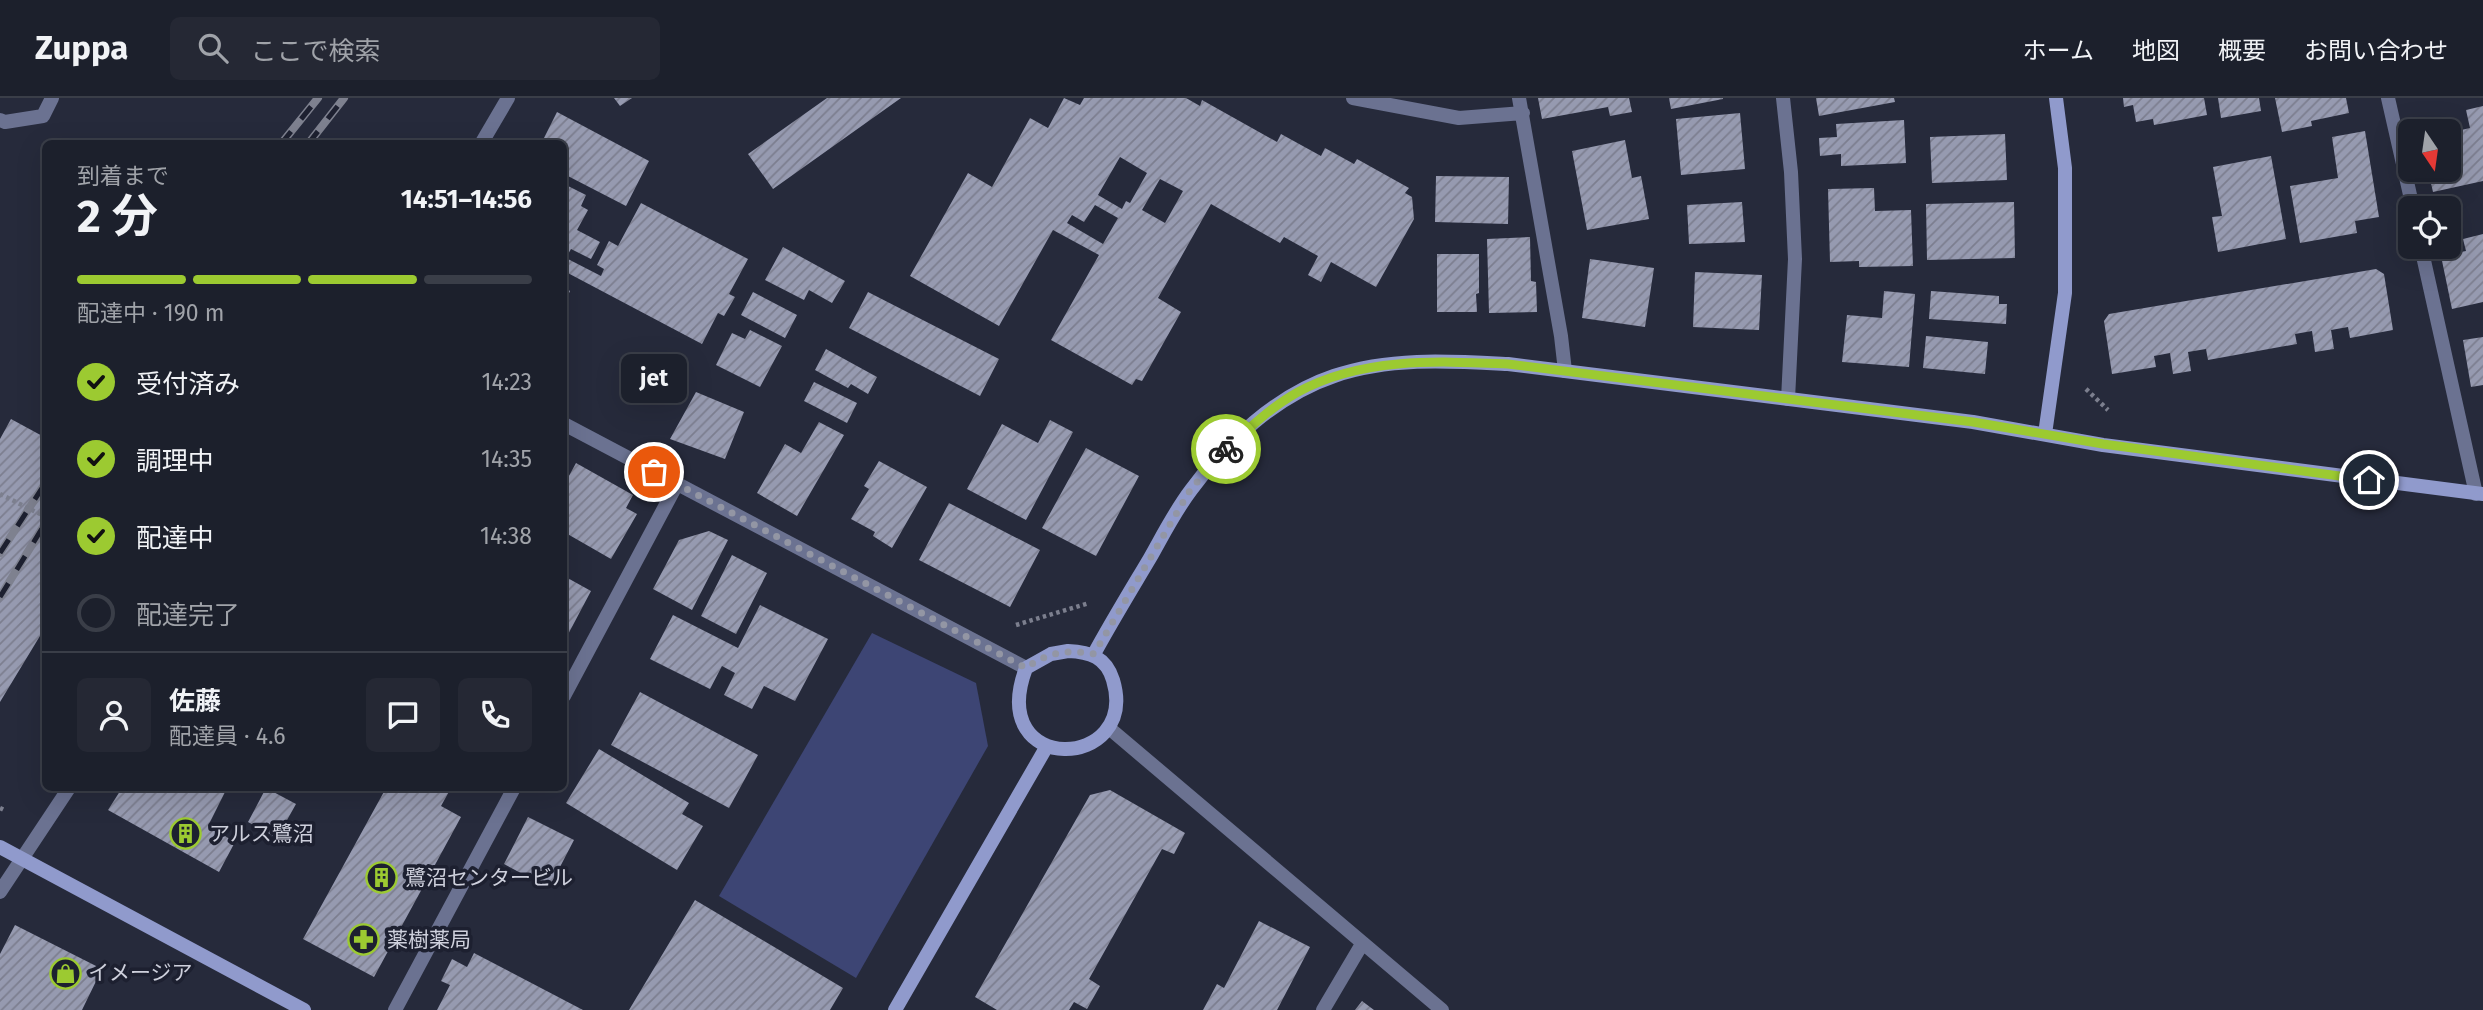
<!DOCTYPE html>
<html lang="ja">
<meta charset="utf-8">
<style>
:root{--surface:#1c202c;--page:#252834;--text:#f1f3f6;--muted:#a0a3a9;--line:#3a3e48;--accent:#9cca31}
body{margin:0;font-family:"Fira Sans","Noto Sans JP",sans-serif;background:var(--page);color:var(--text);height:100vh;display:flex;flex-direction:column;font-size:26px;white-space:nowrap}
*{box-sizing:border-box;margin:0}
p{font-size:23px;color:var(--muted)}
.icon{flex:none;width:38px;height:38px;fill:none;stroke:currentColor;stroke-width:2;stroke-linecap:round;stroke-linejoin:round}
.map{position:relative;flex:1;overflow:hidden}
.details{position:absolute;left:42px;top:42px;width:525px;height:651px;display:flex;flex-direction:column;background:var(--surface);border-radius:10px;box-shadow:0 7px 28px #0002,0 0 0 2px var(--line)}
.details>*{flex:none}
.needle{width:46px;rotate:167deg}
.tools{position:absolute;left:2398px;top:21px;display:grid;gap:14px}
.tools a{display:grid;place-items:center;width:63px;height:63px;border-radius:10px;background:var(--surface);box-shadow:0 7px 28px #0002,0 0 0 2px var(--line);font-size:35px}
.pin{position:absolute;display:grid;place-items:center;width:60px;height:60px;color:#fff;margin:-30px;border:4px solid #fff;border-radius:50%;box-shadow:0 2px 7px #0007}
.courier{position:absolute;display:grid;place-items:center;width:70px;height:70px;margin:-35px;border:5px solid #9cca31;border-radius:50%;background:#fff;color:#222;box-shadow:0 2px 9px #0007}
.bubble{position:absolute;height:49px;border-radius:10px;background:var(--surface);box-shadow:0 7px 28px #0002,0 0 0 2px var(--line);font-size:23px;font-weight:700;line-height:49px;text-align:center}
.overview em{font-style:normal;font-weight:700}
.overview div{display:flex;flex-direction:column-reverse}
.overview{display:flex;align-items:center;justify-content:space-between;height:119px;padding:0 35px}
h1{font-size:46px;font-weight:700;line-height:52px}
.bar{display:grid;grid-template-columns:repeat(4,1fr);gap:10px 7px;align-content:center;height:84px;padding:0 35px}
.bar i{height:9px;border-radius:5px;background:var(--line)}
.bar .current{background:var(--accent)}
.bar p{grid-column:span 4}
.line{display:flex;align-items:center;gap:18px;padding:0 35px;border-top:2px solid var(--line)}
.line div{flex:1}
.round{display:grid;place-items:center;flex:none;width:74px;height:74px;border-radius:10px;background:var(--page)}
ol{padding:0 35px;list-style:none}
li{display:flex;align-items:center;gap:21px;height:77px}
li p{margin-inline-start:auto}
li .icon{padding:7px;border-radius:50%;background:var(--accent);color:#111;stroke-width:4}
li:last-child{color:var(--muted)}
li i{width:38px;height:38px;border:4px solid var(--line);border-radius:50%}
header{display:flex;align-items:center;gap:42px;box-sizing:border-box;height:98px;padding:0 35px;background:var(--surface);border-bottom:2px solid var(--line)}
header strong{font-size:33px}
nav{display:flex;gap:38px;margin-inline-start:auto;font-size:24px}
.search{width:490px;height:63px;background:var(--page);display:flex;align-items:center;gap:18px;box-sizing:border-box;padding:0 24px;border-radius:10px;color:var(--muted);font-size:26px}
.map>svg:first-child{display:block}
.garden{fill:#3d4574}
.building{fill:url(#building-hatch);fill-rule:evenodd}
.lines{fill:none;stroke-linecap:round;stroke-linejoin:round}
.path{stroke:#7c7f8e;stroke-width:4.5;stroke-dasharray:3.5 3.5;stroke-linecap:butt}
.street{stroke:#6b7291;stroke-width:14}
.secondary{stroke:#909acc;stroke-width:14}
.rail-casing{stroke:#7e818f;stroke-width:8}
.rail{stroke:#1d2030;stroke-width:5;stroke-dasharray:16;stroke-linecap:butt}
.path-bridge{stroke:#7c7f8e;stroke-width:4.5;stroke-dasharray:3.5 3.5;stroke-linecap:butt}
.done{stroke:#9396a4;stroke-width:7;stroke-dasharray:0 12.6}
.route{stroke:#9cca31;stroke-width:9}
.labels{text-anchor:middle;stroke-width:7;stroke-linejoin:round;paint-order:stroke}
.poi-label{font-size:21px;fill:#ced0dc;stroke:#1d2030;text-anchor:start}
</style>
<header>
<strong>Zuppa</strong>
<div class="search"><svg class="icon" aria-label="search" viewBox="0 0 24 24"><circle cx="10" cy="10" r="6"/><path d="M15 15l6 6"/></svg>ここで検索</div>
<nav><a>ホーム</a><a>地図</a><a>概要</a><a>お問い合わせ</a></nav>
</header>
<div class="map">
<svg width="2483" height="912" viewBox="0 0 2483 912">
<defs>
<pattern id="building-hatch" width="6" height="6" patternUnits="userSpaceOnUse" patternTransform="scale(1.75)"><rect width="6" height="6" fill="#969ab0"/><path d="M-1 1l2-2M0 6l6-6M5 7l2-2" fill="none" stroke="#7c7e8f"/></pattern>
</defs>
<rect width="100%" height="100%" fill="#262a3b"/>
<path class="garden" d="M872 535 976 585 988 648 856 880 719 798Z"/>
<path class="building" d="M614 0H632L620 8Z
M827 0H901L773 91 748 56Z
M1064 0 1080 7 1084 0H1186L1200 8 1202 2 1277 44 1281 36 1321 58 1325 50 1354 66 1357 61 1409 90 1405 95 1412 99 1414 121 1376 189 1331 164 1321 184 1308 177 1318 158 1284 139 1280 145 1211 106 1158 200 1181 214 1142 283 1136 281 1132 287 1051 242 1099 157 1053 132 999 228 910 178 968 75 992 89 1030 20 1048 30ZM1120 59 1147 75 1130 105 1126 103 1122 111 1098 97ZM1160 81 1183 93 1165 125 1142 112ZM1095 107 1118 120 1103 146 1067 125 1072 117 1084 124Z
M1538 0H1629L1632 14 1610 18 1608 9 1542 21Z
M1669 0H1723V1L1671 11Z
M1816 0H1894L1895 4 1819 18Z
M2123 0H2204L2207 17 2154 27 2153 21 2136 24 2133 7 2124 9Z
M2218 0H2259L2261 13 2221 20Z
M2275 0H2346L2349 15 2311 23 2312 28 2282 34Z
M2483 8V83L2433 94 2428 72H2448V35L2470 30 2466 12Z
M557 14 649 63 626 108 564 76V46H541Z
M1740 15 1745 71 1681 77 1676 21Z
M1904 22 1906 65 1841 68V56L1820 58 1819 40 1837 39 1836 26Z
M2365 33 2379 119 2355 123 2357 135 2300 145 2290 88 2338 80 2332 39Z
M2005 36 2007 82 1932 85 1930 39Z
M1625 42 1632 80 1641 78 1649 121 1587 132 1572 53Z
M2271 58 2286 141 2218 154 2212 119 2222 118 2213 69Z
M1436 78 1509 79 1508 126 1435 124Z
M564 86 586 97 581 108 588 112 577 132 600 144 591 161 571 151 566 160 601 178 604 171 597 167 609 143 618 148 641 105 748 161 729 196 735 199 724 218 718 215 702 246 564 173Z
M1874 90 1875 113 1911 112 1913 168 1859 169V163L1830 164 1828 91Z
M1742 104 1745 144 1689 146 1687 107Z
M2014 104 2015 160 1927 162 1926 106Z
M2483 136V204L2452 211 2441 158 2466 153 2463 141Z
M1530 139 1531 183 1536 184 1537 214 1489 215 1487 141Z
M783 149 845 183 832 205 809 192 804 202 765 182Z
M1437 156H1479V195L1476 196 1477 214H1437Z
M1590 161 1654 170 1645 229 1582 220Z
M2376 171 2384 176 2393 232 2350 240 2348 229 2331 232 2334 251 2315 254 2312 233 2295 236 2297 246 2208 262 2206 251 2188 254 2191 273 2173 276 2170 255 2154 258 2156 269 2112 276 2104 223 2109 216Z
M1695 174 1762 177 1759 232 1693 229Z
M564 189 570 193 564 206Z
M1884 193 1915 196 1909 269 1842 264 1847 217 1882 220Z
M1931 193 1999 198V206H2007L2006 226 1929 221Z
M753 194 797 217 785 240 741 217Z
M868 194 999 261 980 298 849 230Z
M750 232 782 248 760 289 716 267 732 235 745 241Z
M1926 238 1988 244 1985 276 1923 270Z
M2483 239V287L2471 289 2463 242Z
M826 251 877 279 868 296 851 286 848 290 815 272Z
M814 284 857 305 847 325 804 303Z
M696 294 744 314 725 361 670 341Z
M11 321 46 340V528L0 604V341Z
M1050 322 1073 334 1026 422 967 391 1002 326 1038 345Z
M819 324 844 337 797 418 757 395 785 346 801 355Z
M1086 350 1139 378 1096 458 1042 430Z
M879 363 927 389 892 450 873 438 875 434 851 421 869 391 864 388Z
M576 365 633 397 626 410 637 416 611 461 564 434V387Z
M949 405 1040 452 1010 509 919 462Z
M709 433 728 442 692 512 653 491 679 442Z
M732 457 767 475 736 536 701 518Z
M564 478 591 493 564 544Z
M760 507 828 541 795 603 764 588 752 611 724 597 735 575 722 568 710 591 650 561 673 517 738 550Z
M640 594 758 657 729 710 611 647Z
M599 651 689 705 682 716 703 728 677 772 566 705Z
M122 690H227L208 728 235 744 219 774 108 712Z
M266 690 296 706 277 740 248 724Z
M386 690H451L441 708 461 719 374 879 303 841Z
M1110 692 1185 735 1174 756 1162 751 1089 881 1100 888 1087 911 1074 904 1069 912H997L975 899 1090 697Z
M528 719 574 742 549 790 504 766Z
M695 802 843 890 830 912H629Z
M1259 823 1310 849 1277 912H1203L1217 886 1224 890Z
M15 827 102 871 82 912H0V856Z
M474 855 583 912H437L450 887 441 883 452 861 467 869Z
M1362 903 1374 912H1355Z"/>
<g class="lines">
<path class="path" d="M2086 291 2108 312
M1016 527 1089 505
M0 710 4 712"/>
<path class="street" d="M1353 0 1459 20 1523 15
M1519 0 1561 238 1565 273
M1783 0 1791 74 1795 161 1788 301
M2388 0 2413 110
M0 22 5 24 43 18 52 0
M481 46 508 0
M2421 149 2476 396
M564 326 1026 570
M564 598 677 386
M1109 630 1442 912
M0 794 69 690
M395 912 514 690
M1323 912 1362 846"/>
<path class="secondary" d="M2045 336 2065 195V70L2056 0
M1068 553C1090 554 1106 559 1113 582 1140 673 985 679 1026 570L1051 556Z
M1094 556C1112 523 1131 492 1150 460 1163 437 1175 413 1191 392 1226 344 1277 297 1334 278 1390 259 1450 263 1508 266L1973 324 2103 347 2483 396
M0 749 304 912
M895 912 1047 648"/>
<defs>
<path id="rail" d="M281 46 318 0
M308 46 344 0
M0 455 46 384
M0 499 46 424"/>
</defs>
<use href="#rail" class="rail-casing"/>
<use href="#rail" class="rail"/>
<path class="path-bridge" d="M0 396 46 419"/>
</g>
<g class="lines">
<path class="done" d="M654 374 1026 570C1048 554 1067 551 1094 556L1189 394 1213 364 1226 351"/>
<path class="route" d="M1226 351C1248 331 1271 309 1298 294 1362 259 1437 263 1508 266L1973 324 2103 346 2369 382"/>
</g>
<defs>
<symbol id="building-ring" viewBox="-11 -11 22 22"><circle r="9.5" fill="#1d2030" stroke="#9cca31" stroke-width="1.5"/><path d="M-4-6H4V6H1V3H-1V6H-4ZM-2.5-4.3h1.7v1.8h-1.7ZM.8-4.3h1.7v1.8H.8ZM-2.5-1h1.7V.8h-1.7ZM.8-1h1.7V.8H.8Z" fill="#9cca31"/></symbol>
<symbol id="pharmacy-ring" viewBox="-11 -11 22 22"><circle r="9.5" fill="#1d2030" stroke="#9cca31" stroke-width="1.5"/><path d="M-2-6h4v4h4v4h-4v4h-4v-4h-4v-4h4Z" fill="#9cca31"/></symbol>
<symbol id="shop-ring" viewBox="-11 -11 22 22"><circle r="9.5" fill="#1d2030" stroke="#9cca31" stroke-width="1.5"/><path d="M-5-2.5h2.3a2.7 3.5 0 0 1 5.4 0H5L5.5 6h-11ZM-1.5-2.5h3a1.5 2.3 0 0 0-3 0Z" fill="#9cca31"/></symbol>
</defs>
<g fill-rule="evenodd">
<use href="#building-ring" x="168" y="718" width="35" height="35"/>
<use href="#building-ring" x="364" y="762" width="35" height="35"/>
<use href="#pharmacy-ring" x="346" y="824" width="35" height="35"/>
<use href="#shop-ring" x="48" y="858" width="35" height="35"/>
</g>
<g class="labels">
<g class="poi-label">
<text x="209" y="743">アルス鷺沼</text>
<text x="405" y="787">鷺沼センタービル</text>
<text x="387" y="849">薬樹薬局</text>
<text x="88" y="882">イメージア</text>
</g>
</g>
</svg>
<div class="tools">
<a><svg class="needle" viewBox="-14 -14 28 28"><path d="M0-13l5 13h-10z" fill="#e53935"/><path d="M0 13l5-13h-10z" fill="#a0a3a9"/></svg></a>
<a><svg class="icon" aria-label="locate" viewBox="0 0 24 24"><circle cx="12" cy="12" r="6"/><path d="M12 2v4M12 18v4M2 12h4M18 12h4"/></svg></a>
</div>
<div class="pin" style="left:654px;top:374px;background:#ea580c"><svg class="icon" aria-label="bag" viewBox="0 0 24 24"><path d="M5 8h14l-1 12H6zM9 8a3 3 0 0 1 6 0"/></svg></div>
<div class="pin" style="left:2369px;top:382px;background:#1f2937"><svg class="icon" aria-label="home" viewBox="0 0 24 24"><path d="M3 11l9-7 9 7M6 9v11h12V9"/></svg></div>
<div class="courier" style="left:1226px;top:351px"><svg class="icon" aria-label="bike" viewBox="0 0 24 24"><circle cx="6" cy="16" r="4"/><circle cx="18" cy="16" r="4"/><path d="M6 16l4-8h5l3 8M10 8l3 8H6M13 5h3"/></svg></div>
<div class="bubble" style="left:621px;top:256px;width:66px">jet</div>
<section class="details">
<div class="overview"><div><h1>2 分</h1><p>到着まで</p></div><em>14:51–14:56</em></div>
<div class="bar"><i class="current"></i><i class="current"></i><i class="current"></i><i></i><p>配達中 · 190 m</p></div>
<ol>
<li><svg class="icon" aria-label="check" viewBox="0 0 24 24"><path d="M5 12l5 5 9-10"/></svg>受付済み<p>14:23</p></li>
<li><svg class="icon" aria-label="check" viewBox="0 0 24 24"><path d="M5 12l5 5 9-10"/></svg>調理中<p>14:35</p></li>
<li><svg class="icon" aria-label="check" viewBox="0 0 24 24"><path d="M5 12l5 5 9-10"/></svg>配達中<p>14:38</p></li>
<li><i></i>配達完了</li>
</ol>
<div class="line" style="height:126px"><a class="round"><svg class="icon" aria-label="person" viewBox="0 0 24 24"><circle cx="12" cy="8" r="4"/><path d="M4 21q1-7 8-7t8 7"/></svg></a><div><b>佐藤</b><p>配達員 · 4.6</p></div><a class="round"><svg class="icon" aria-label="chat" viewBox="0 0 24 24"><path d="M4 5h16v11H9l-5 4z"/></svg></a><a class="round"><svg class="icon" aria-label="phone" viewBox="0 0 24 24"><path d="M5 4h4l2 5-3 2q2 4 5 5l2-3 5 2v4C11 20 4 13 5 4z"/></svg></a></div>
</section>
</div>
